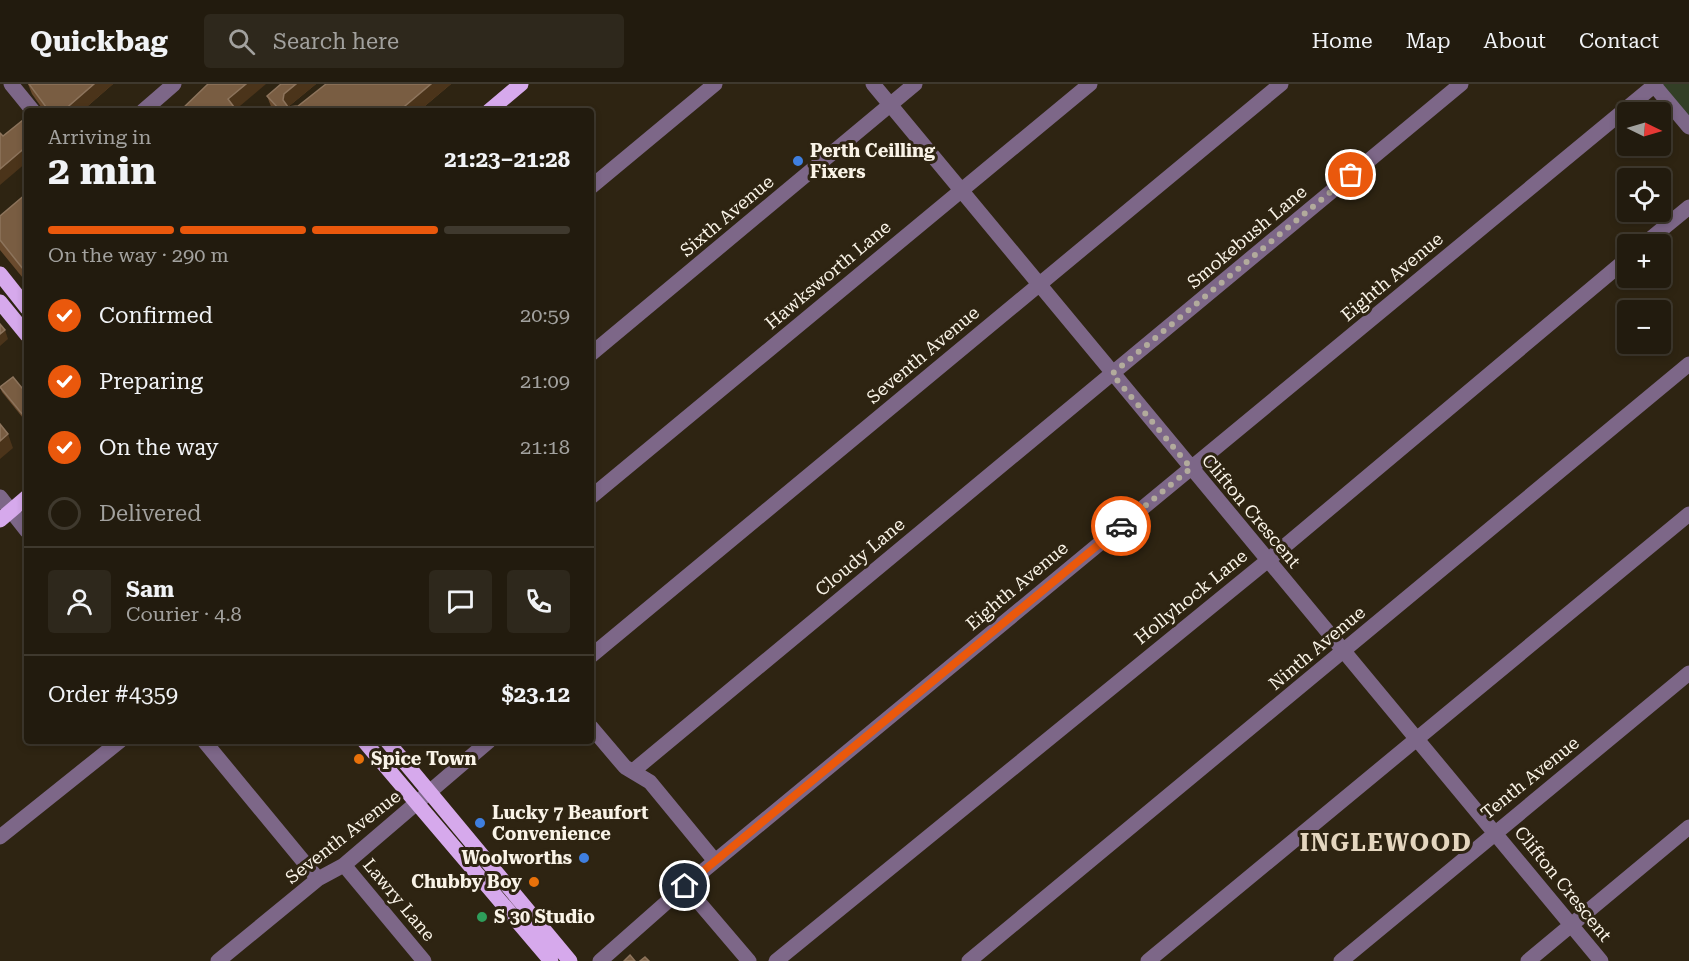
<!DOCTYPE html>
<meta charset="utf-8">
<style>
:root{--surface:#221b0e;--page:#2e281c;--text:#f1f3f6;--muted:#a2a19e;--line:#3f392e;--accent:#ea580c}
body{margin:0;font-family:"Roboto Serif",serif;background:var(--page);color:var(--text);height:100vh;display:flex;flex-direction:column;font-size:22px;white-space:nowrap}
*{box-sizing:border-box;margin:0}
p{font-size:20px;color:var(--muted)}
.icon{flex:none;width:33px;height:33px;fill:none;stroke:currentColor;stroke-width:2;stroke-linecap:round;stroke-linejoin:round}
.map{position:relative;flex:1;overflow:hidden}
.panel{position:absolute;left:24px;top:24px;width:570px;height:636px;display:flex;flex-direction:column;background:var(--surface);border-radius:6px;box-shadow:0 3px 9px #0003,0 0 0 2px var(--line)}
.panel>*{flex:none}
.needle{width:39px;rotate:95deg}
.tools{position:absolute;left:1617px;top:18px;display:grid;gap:12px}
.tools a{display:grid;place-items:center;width:54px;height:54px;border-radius:6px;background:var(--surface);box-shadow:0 3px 9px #0003,0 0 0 2px var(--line);font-size:30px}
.pin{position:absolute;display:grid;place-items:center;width:51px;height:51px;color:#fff;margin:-26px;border:3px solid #fff;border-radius:50%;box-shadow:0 2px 6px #0007}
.courier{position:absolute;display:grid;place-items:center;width:60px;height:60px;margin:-30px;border:4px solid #ea580c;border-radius:50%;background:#fff;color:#222;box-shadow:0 2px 8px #0007}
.headline em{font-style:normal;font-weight:700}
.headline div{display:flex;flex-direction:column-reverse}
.headline{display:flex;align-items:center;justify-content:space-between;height:102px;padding:0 24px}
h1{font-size:39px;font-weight:700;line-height:45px}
.bar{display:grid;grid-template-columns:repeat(4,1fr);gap:9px 6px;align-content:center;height:72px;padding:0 24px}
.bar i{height:8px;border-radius:4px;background:var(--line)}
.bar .active{background:var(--accent)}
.bar p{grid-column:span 4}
.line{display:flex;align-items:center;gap:15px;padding:0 24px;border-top:2px solid var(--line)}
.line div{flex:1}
.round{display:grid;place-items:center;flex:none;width:63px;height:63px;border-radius:6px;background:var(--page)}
ol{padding:0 24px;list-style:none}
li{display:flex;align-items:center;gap:18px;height:66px}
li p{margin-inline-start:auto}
li .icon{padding:6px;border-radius:50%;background:var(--accent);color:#fff;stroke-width:4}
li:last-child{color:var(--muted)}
li i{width:33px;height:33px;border:3px solid var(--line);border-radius:50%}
header{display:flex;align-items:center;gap:36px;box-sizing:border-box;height:84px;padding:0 30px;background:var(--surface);border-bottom:2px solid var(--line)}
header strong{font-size:28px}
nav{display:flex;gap:33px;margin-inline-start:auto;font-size:21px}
.search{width:420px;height:54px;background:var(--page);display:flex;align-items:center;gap:15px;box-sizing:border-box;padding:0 21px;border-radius:6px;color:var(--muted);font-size:22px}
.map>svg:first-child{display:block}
.green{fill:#333f26}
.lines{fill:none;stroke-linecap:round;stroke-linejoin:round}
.minor{stroke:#7d6788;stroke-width:15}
.major{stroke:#d6a9ec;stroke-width:15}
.wall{fill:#6a4b2e}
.shaded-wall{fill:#4b341a}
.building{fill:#795d42;stroke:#8d745c;stroke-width:1.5}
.done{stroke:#b2ab9c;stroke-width:6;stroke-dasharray:0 10.8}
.route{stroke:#ea580c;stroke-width:8}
.shop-dot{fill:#3f7fe0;stroke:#2e2412;stroke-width:2}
.food-dot{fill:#e8710a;stroke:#2e2412;stroke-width:2}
.leisure-dot{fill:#2e9e5b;stroke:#2e2412;stroke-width:2}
.labels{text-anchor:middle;stroke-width:6;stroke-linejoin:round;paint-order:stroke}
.poi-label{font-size:18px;font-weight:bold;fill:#f9f3e7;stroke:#2e2412;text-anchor:start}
.street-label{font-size:18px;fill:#f9f3e7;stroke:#2e2412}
.district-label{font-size:24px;font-weight:bold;letter-spacing:1.5px;fill:#e4d6bf;stroke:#2e2412}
</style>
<header>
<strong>Quickbag</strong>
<div class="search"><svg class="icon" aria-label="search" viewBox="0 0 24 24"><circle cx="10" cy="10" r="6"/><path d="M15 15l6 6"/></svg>Search here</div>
<nav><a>Home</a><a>Map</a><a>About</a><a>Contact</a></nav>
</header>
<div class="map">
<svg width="1689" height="877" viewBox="0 0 1689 877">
<rect width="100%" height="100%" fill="#2e2412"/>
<path class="green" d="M1664 0H1689V33L1662 1Z"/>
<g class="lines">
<path class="minor" d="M11 0 33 27
M873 0 1601 877
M1653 0 1689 43
M143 27 174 0
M591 103 715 0
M1644 160 1689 123
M591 270 915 0
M0 413 27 447
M591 413 1090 0
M591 572 1281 0
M591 643 625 683 650 698 715 777
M204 657 318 795
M633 687 1461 0
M0 753 120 657
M344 781 424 877
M685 802 749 877
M218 877 318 795 344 781 489 657
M600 877 685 802 1656 0
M776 877 1267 477 1628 174
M969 877 1689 280
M1148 877 1689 430
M1341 877 1689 589
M1528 877 1689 743"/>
<path class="major" d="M489 27 521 0
M0 190 27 224
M0 218 27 251
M0 436 27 413
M364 657 551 877
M387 657 570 877"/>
</g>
<path class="wall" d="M28 0H113L82 27H44L32 10Z
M281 0H316L288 23 298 22 331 0H451L419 27H274L272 25 267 12Z
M27 109V199L0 166V132Z
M0 303 27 310V339L2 308Z"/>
<path class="shaded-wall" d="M94 0H113L82 27H63Z
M246 0H266L234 27 228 15Z
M296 0H316L288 23 283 16 284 10Z
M431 0H451L419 27H399Z
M27 62V78L0 101V85Z
M5 246 8 255 0 262V250Z
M8 350 13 364 0 375V357Z"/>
<path class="building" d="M29 0H94L63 27H49Z
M208 0H246L228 15 237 27H180Z
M281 0H296L284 10 283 16 288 23 298 22 326 0H431L399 27H284L281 23 279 25 267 12Z
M23 36 27 41V62L0 85V49L3 52Z
M27 109V190L0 156V132Z
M0 240 5 246 0 250Z
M13 293 27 310V336L0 303Z
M0 340 8 350 0 357Z
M630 871 635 877H624Z
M645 873 649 877H640Z"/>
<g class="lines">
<path class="done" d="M1121 442 1191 384 1112 290 1351 91"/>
<path class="route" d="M685 802 1121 442"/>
</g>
<g class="shop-dot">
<circle cx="798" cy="77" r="6"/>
<circle cx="480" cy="739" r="6"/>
<circle cx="584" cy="774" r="6"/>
</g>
<g class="food-dot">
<circle cx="359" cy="675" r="6"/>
<circle cx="534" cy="798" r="6"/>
</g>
<circle class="leisure-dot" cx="482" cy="833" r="6"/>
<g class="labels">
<g class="poi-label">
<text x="810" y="73">Perth Ceilling<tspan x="810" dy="21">Fixers</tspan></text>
<text x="371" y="681">Spice Town</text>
<text x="492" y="735">Lucky 7 Beaufort<tspan x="492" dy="21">Convenience</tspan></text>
<text x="572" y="780" text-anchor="end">Woolworths</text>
<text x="522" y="804" text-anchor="end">Chubby Boy</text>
<text x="494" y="839">S 30 Studio</text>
</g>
<g class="street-label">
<text transform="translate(727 132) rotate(-40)" y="6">Sixth Avenue</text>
<text transform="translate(1247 153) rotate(-40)" y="6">Smokebush Lane</text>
<text transform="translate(828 191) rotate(-40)" y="6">Hawksworth Lane</text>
<text transform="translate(1392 193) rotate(-40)" y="6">Eighth Avenue</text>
<text transform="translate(923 271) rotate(-40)" y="6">Seventh Avenue</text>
<text transform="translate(1251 427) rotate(50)" y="6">Clifton Crescent</text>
<text transform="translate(860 473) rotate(-40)" y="6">Cloudy Lane</text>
<text transform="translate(1017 502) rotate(-40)" y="6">Eighth Avenue</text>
<text transform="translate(1191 513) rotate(-39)" y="6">Hollyhock Lane</text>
<text transform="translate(1317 564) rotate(-40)" y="6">Ninth Avenue</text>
<text transform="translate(1530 694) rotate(-39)" y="6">Tenth Avenue</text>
<text transform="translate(343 753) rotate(-38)" y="6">Seventh Avenue</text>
<text transform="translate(1563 800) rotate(51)" y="6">Clifton Crescent</text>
<text transform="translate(399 816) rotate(50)" y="6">Lawry Lane</text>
</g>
<g class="district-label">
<text x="1386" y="767">INGLEWOOD</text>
</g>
</g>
</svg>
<div class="tools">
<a><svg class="needle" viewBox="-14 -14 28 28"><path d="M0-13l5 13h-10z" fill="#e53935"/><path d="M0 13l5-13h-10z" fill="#a2a19e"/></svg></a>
<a><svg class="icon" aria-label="locate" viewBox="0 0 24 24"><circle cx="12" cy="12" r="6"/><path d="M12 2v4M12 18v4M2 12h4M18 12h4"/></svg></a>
<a>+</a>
<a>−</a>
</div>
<div class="pin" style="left:1351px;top:91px;background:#ea580c"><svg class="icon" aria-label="bag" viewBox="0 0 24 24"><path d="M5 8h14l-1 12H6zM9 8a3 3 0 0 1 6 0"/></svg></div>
<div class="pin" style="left:685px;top:802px;background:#1f2937"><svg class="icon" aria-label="home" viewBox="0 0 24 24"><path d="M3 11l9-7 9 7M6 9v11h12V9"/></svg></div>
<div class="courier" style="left:1121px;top:442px"><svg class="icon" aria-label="car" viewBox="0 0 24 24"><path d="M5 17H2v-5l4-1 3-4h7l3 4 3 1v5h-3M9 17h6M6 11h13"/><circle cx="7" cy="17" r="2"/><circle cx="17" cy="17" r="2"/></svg></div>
<section class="panel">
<div class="headline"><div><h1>2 min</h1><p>Arriving in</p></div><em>21:23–21:28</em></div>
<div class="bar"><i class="active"></i><i class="active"></i><i class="active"></i><i></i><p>On the way · 290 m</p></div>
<ol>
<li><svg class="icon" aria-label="check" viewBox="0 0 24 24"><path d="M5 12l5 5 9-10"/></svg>Confirmed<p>20:59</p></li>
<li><svg class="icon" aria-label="check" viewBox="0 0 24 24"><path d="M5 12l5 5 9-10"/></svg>Preparing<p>21:09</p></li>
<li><svg class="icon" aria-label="check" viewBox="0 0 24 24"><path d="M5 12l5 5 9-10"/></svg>On the way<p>21:18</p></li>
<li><i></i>Delivered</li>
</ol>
<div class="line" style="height:108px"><a class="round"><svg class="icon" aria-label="person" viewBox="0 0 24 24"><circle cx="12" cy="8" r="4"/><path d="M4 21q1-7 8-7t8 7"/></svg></a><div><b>Sam</b><p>Courier · 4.8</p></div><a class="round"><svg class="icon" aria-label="chat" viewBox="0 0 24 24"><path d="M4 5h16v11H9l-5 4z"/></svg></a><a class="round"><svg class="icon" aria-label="phone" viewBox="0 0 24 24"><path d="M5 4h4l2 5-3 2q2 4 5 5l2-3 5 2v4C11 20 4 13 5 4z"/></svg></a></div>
<div class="line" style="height:78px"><div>Order #4359</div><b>$23.12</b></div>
</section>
</div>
